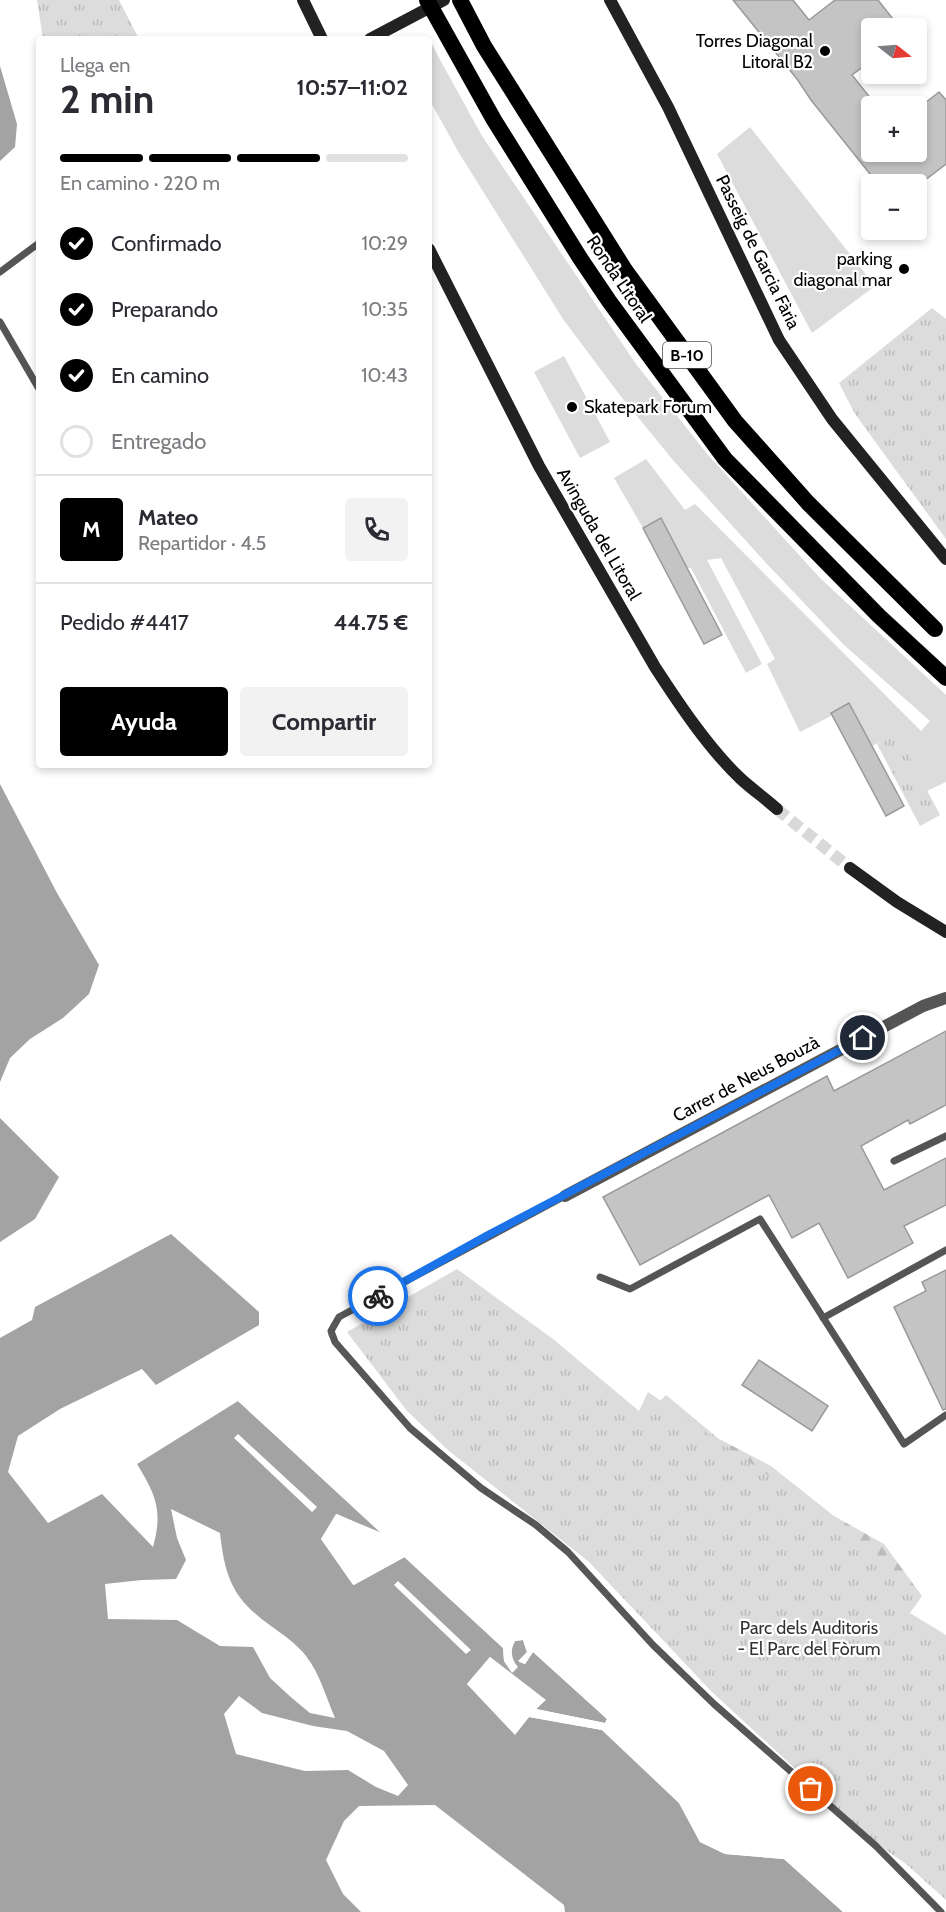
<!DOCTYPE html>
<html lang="es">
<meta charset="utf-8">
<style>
:root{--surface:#fff;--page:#f2f2f3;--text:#2b2b33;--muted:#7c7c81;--line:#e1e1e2;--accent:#000}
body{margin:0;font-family:Cabin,sans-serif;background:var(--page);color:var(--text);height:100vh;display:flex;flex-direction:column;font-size:22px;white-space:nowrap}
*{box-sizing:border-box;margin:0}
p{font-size:20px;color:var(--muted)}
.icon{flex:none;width:33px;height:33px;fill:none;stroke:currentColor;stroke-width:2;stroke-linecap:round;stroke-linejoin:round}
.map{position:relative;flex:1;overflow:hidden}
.side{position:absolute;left:36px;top:36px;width:396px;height:732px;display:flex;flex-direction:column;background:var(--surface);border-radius:6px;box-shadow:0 3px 9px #0003}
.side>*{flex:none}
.needle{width:39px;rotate:107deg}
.buttons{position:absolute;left:861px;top:18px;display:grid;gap:12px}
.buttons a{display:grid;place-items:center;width:66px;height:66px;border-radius:6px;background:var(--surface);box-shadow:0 3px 9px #0003;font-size:30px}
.pin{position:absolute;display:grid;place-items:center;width:51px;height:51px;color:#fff;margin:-26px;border:3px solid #fff;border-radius:50%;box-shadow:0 2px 6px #0007}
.courier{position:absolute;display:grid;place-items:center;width:60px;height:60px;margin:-30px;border:4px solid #1a73e8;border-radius:50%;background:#fff;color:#222;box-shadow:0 2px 8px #0007}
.headline em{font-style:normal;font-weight:700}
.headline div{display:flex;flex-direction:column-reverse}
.headline{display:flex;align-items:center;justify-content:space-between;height:102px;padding:0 24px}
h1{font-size:39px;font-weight:700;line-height:45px}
.bar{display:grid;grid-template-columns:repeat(4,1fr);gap:9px 6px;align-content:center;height:72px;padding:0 24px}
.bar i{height:8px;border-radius:4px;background:var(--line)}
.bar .selected{background:var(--accent)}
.bar p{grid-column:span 4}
.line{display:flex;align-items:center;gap:15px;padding:0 24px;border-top:2px solid var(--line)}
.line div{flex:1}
.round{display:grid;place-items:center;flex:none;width:63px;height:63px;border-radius:6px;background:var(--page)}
ol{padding:0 24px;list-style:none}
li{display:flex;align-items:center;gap:18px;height:66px}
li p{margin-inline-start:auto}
li .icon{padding:6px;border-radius:50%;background:var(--accent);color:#fff;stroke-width:4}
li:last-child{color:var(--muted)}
li i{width:33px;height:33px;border:3px solid var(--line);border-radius:50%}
.action{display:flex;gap:12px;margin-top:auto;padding:12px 24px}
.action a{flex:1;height:69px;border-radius:6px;background:var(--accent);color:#fff;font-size:24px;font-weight:700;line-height:69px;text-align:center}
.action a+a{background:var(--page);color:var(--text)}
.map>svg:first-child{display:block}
.green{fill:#dcdcdc}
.forest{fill:url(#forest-firs)}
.park{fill:url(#park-tufts)}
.water{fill:#a3a3a3;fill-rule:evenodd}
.pier{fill:#fff}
.building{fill:#c4c4c4;stroke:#999;stroke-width:1.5}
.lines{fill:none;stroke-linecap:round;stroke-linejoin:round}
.secondary-tunnel{stroke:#d9d9d9;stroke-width:12;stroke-dasharray:12 6;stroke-linecap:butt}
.service{stroke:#555;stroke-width:7}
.minor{stroke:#555;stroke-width:12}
.secondary{stroke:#222;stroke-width:12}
.trunk{stroke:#000;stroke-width:16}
.done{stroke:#595959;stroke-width:6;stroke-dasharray:0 10.8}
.route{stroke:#1a73e8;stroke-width:8}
.poi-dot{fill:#000;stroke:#fff;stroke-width:2}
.labels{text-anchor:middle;stroke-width:4.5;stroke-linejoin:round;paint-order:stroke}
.shield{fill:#fff;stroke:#4c4c4c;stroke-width:1.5}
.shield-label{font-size:16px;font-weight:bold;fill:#000}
.poi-label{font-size:18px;fill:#000;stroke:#fff;text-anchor:end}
.street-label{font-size:18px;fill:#000;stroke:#fff}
.park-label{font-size:18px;fill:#333;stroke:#fff}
</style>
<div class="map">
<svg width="946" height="1912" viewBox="0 0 946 1912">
<defs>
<pattern id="forest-firs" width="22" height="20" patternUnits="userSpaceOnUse" patternTransform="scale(1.5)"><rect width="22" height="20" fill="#dcdcdc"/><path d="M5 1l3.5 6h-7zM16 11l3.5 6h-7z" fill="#bbb"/></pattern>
<pattern id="park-tufts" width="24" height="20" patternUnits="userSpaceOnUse" patternTransform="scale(1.5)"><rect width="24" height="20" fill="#dcdcdc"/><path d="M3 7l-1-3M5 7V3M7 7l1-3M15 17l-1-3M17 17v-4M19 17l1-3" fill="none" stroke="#bbb"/></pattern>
</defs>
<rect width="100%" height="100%" fill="#fff"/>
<path class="green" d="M432 45 482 136 636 364 708 455 820 578 946 695V782L927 791 897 734 872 746 849 703 832 712 833 715 800 732 767 664 775 659 721 558 707 560 762 664 746 673 691 568H687L661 518 643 528 614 478 646 459 685 510 695 504 921 731 930 721 844 645 766 563 672 459 619 394 563 319 459 153 429 99V47Z
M750 127 875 286 812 333 717 154Z
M564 356 610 442 580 458 534 372Z"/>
<path class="forest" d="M666 1395 719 1439 771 1466 834 1516 884 1544 922 1596 873 1558 658 1403Z"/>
<path class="park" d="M37 0H119L139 39H43Z
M932 308 946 319V539L855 414 839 383Z
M897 733 940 815 920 826 877 744Z
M457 1269 553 1339 639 1411 648 1392 791 1491 922 1596 910 1613 946 1635V1900L905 1863 887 1851 842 1812 711 1691 589 1562 448 1450 407 1411 347 1332Z"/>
<path class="water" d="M0 66 17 124 15 147 0 161Z
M0 784 57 893 99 965 89 994 63 1018 30 1039 10 1058 0 1082Z
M0 1118 59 1177 35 1219 0 1242Z
M171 1234 259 1312V1325L156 1385 142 1369 60 1409 18 1436 8 1472 48 1523 102 1494 153 1547C163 1511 156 1495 137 1464L238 1401 383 1535 337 1514 321 1539 353 1585 404 1557 503 1648 504 1661 512 1672 517 1667C511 1657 510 1651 515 1641L523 1640 527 1652 519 1662 525 1664 533 1652 607 1719 605 1723 536 1709 545 1700 490 1657 467 1684 515 1734 529 1717 602 1730 679 1803 700 1842 725 1854 784 1859 843 1912H565L564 1905 435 1805 359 1806 344 1821 326 1860 343 1894 361 1912H0V1338L32 1320 35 1307ZM171 1509 220 1533C225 1578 233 1599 271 1626 282 1634 297 1644 306 1656 320 1674 326 1697 335 1718L310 1713 293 1699 270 1678 253 1647 220 1646 177 1620 108 1619 105 1584 142 1580 176 1579 186 1560 177 1538ZM239 1696 262 1713 313 1726 347 1731 384 1751 408 1785 398 1796 376 1787 348 1770 305 1771 236 1754 224 1714Z"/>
<path class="pier" d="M241 1399 386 1533V1536L382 1538 338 1518 324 1539 355 1581 406 1555 505 1646 507 1660 513 1668 508 1648 514 1639 525 1637 530 1651 535 1650 610 1718 608 1725 605 1726 534 1712 533 1708 541 1700 490 1661 471 1684 514 1730 529 1714 603 1728 681 1801 702 1840 726 1851 786 1856 846 1912H843L784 1859 725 1854 700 1842 679 1803 602 1730 529 1717 515 1735 467 1684 490 1657 546 1700 536 1709 605 1723 607 1719 533 1652 525 1664 518 1661 527 1652 523 1640 515 1641 511 1649 512 1660 518 1667 512 1673 504 1661 503 1648 405 1557 354 1585 321 1539 336 1514 382 1533 238 1401Z
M238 1434 317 1507 312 1512 234 1438Z
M398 1581 471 1650 466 1654 394 1585Z"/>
<path class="building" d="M733 0H793L809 20 835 0H878L900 28H872V60L852 75 872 100V152H916V110L939 92 946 100V164L920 184H878L811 100 797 79Z
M661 518 722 635 704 644 643 528Z
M849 703 904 806 886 816 831 713Z
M946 1031V1105L910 1124 908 1120 861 1146 884 1190 946 1158V1205L904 1226 913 1243 848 1278 819 1223 792 1238 769 1195 640 1265 603 1197 827 1076 834 1091Z
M946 1270V1409L943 1410 894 1307 926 1291 922 1282Z
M759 1360 828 1406 812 1431 742 1385Z"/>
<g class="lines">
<path class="secondary-tunnel" d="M777 809 850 868"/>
<path class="service" d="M0 272 39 243
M0 322 39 389
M894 1161 946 1136
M565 1196 339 1317 331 1331 335 1342 410 1428 481 1488 536 1525 568 1552 653 1645 714 1704 876 1846 941 1912
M600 1277 630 1289 760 1219 904 1444 946 1415
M823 1318 946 1250"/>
<path class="minor" d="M565 1196 923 1006 946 998"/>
<path class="secondary" d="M303 0 322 39
M610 0 668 107 779 340 832 419 946 559
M370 39 444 0
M429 249 539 466 655 667C679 704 709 749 741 779 753 790 766 799 777 809
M850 868 897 902 946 932"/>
<path class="trunk" d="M427 0 494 120 580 258 609 301 725 459 879 616 946 678
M460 0 484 46 625 270 735 421 808 503 935 629"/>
</g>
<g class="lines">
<path class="done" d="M378 1296 339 1317 330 1331 335 1342 410 1428 481 1488 536 1525 568 1552 653 1645 727 1716 811 1789"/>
<path class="route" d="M378 1296 488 1235 863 1038"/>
</g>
<g class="poi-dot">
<circle cx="825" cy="51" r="6"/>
<circle cx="904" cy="269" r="6"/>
<circle cx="572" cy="407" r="6"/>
</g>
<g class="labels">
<rect class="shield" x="663" y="342" width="48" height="26" rx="4.5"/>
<g class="shield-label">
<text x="687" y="361">B-10</text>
</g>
<g class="poi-label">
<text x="813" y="47">Torres Diagonal<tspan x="813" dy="21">Litoral B2</tspan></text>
<text x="892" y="265">parking<tspan x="892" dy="21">diagonal mar</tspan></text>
<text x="584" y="413" text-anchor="start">Skatepark Forum</text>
</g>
<g class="street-label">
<text transform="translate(758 252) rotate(64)" y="6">Passeig de Garcia Fària</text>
<text transform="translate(619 279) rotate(56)" y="6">Ronda Litoral</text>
<text transform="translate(599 534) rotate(60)" y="6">Avinguda del Litoral</text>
<text transform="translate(746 1079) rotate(-28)" y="6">Carrer de Neus Bouzà</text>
</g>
<g class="park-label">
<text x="809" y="1634">Parc dels Auditoris<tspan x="809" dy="21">- El Parc del Fòrum</tspan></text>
</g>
</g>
</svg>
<div class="buttons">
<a><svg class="needle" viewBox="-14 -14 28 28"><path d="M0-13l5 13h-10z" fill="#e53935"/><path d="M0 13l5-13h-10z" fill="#7c7c81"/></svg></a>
<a>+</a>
<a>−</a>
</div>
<div class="pin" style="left:811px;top:1789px;background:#ea580c"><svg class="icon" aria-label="bag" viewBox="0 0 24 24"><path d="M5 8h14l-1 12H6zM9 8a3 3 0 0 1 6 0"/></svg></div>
<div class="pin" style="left:863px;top:1038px;background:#1f2937"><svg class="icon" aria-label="home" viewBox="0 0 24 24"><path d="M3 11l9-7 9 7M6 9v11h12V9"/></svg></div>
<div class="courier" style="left:378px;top:1296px"><svg class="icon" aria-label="bike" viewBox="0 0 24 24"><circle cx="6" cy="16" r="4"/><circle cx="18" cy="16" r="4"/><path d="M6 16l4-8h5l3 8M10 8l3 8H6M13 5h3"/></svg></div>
<section class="side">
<div class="headline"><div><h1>2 min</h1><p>Llega en</p></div><em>10:57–11:02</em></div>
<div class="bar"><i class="selected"></i><i class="selected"></i><i class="selected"></i><i></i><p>En camino · 220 m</p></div>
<ol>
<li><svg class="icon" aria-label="check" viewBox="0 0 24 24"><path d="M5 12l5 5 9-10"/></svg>Confirmado<p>10:29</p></li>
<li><svg class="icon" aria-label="check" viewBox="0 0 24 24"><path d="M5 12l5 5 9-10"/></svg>Preparando<p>10:35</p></li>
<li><svg class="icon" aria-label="check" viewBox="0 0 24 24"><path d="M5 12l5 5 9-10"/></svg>En camino<p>10:43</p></li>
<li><i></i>Entregado</li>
</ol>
<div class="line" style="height:108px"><b class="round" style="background:var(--accent);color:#fff">M</b><div><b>Mateo</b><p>Repartidor · 4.5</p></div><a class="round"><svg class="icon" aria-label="phone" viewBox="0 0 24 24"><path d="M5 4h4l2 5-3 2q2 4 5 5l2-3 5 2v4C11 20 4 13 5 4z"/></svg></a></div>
<div class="line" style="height:78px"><div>Pedido #4417</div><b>44.75 €</b></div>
<div class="action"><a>Ayuda</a><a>Compartir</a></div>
</section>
</div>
